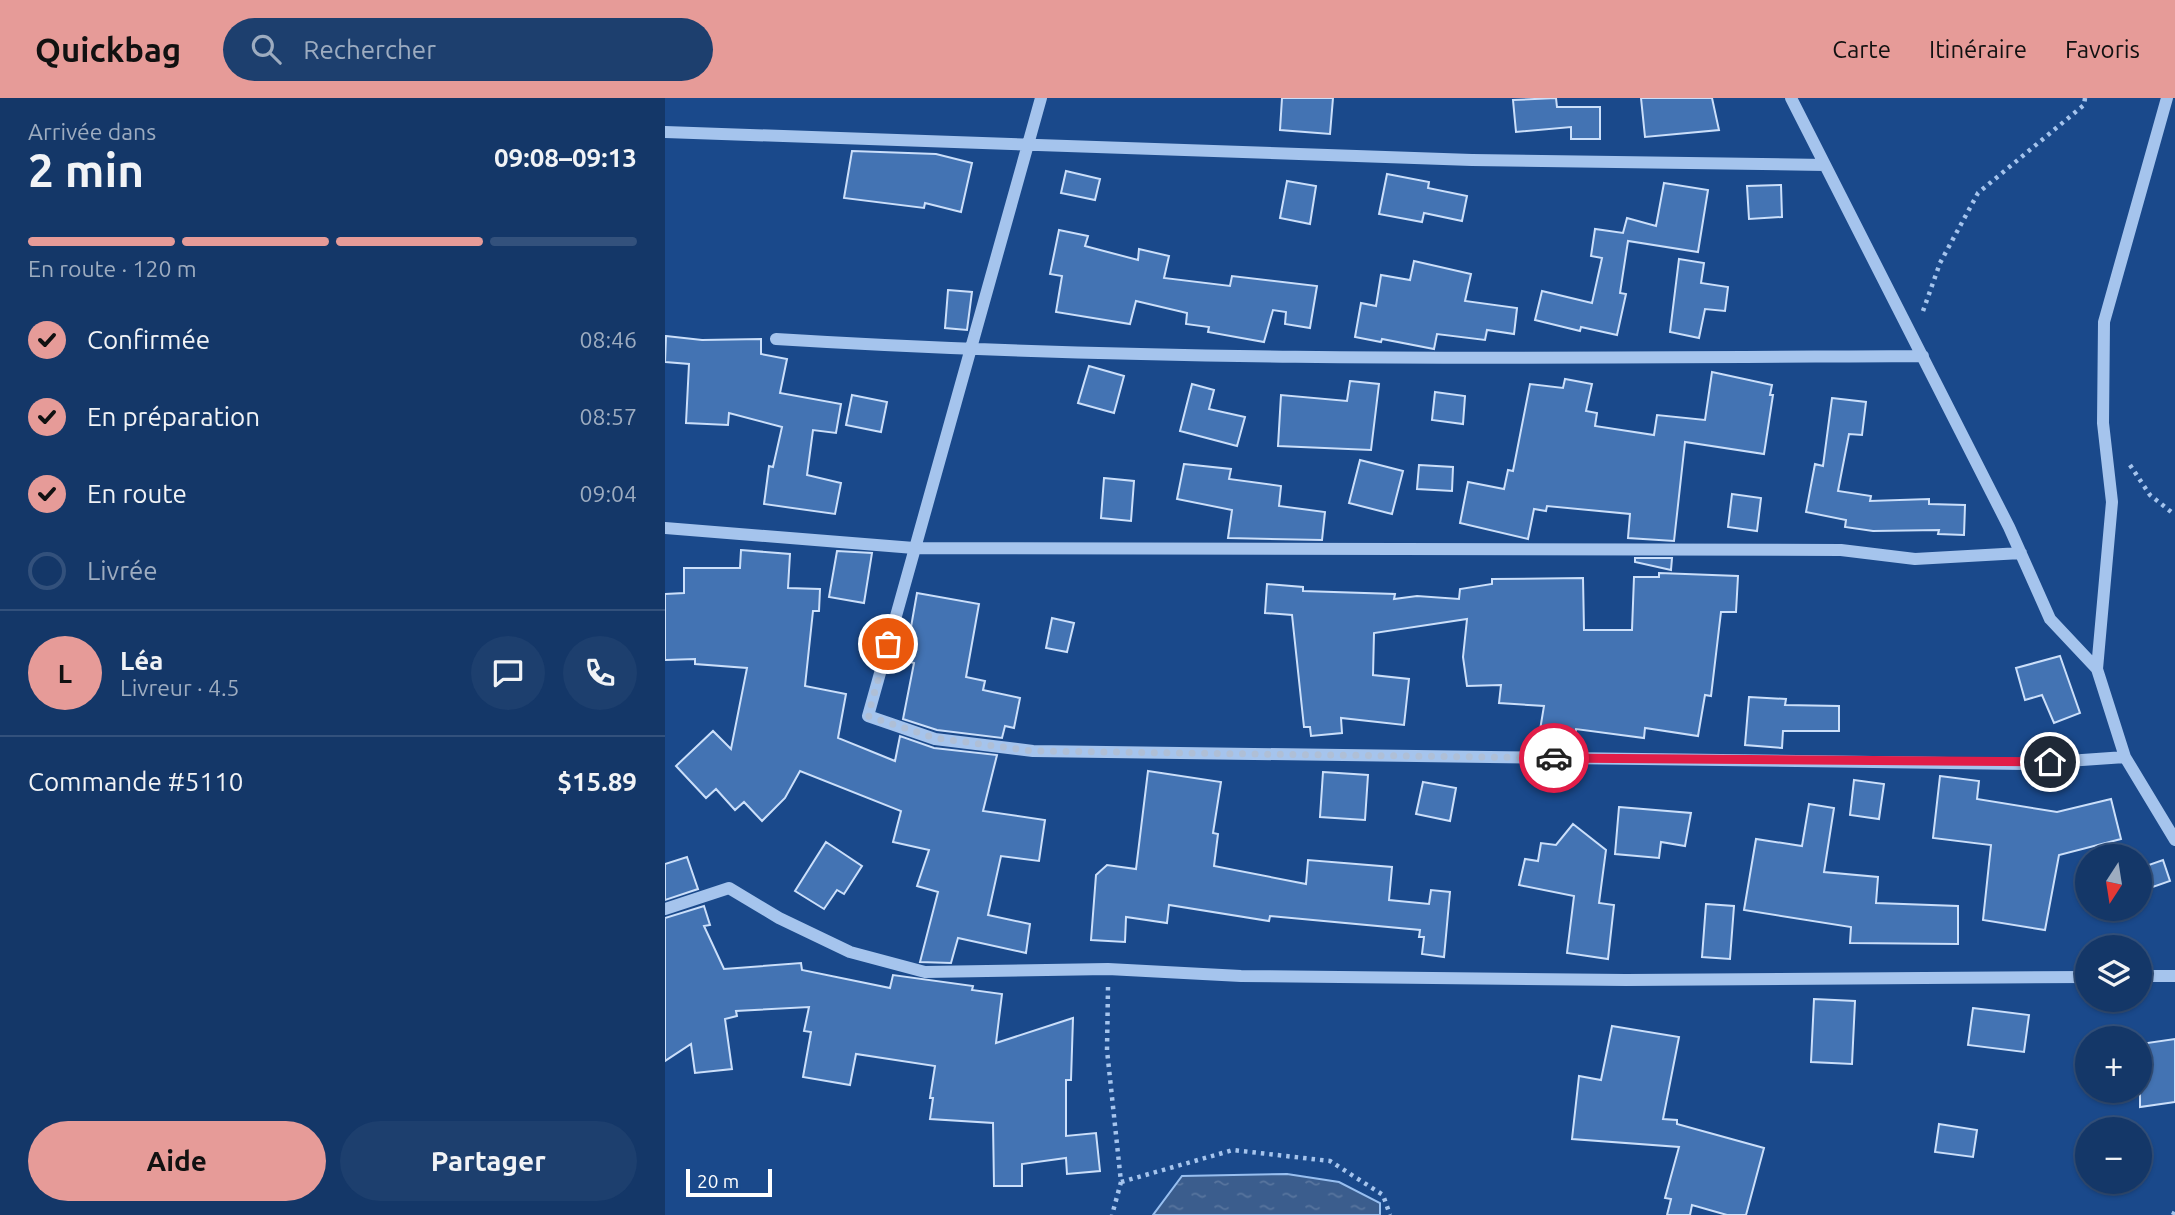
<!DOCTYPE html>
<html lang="fr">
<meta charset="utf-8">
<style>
:root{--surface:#143768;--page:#1d3f6e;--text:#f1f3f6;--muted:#9dacc0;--line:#33517c;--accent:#e69b98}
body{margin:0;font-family:Ubuntu,sans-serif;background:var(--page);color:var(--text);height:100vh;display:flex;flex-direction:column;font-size:26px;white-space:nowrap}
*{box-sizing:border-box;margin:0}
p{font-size:23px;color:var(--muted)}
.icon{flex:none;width:38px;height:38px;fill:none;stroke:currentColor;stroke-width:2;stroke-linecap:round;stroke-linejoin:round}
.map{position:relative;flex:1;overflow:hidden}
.drawer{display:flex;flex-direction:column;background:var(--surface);width:665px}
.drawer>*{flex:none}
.needle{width:46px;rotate:192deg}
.controls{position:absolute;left:1410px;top:746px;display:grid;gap:14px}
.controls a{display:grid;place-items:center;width:77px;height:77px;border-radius:50%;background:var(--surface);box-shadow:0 2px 5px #0004,0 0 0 2px var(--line);font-size:35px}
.scale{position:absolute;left:21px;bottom:18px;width:86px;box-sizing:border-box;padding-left:7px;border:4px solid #fff;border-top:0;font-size:19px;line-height:24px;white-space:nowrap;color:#fff;-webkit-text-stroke:5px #1a498b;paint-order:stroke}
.pin{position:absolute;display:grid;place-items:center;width:60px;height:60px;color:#fff;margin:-30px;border:4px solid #fff;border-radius:50%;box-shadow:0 2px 7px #0007}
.courier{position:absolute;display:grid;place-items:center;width:70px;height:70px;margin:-35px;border:5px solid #e11d48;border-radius:50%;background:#fff;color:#222;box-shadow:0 2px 9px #0007}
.summary em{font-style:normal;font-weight:600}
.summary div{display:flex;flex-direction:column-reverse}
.summary{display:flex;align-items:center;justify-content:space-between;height:119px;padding:0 28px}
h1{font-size:46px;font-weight:600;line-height:52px}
.bar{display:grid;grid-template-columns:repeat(4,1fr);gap:10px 7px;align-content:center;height:84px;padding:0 28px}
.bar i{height:9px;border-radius:5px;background:var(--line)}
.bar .on{background:var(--accent)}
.bar p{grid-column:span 4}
.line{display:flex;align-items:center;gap:18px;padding:0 28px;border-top:2px solid var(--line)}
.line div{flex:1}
.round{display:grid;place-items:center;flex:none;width:74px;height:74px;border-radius:37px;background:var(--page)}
ol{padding:0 28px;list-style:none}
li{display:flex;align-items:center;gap:21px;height:77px}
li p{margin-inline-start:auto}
li .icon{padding:7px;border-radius:50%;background:var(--accent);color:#111;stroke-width:4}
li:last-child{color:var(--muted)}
li i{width:38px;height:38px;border:4px solid var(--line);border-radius:50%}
.primary-button{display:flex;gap:14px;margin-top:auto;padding:14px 28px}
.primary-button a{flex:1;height:80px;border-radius:42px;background:var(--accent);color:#111;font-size:28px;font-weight:600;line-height:80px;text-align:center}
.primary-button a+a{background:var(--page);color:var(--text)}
header{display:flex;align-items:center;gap:42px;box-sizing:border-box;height:98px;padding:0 35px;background:var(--accent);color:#111}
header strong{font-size:33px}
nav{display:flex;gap:38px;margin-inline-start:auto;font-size:24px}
.search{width:490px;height:63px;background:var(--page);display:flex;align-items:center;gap:18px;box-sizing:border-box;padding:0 24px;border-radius:38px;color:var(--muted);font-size:26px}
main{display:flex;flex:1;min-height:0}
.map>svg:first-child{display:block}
.water{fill:url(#water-ripples);stroke:#98bff0;stroke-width:2}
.building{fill:#4373b3;stroke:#cbdffa;stroke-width:2}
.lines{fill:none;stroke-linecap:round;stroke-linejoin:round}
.path{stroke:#a5c4ed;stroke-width:4.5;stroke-dasharray:3.5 5;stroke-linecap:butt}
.minor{stroke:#a5c4ed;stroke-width:12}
.done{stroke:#afbfd6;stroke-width:7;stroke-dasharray:0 12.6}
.route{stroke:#e11d48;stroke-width:9}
</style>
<header>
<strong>Quickbag</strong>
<div class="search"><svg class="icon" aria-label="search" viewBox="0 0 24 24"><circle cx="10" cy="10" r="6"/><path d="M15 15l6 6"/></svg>Rechercher</div>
<nav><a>Carte</a><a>Itinéraire</a><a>Favoris</a></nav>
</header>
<main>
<section class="drawer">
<div class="summary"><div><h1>2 min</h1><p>Arrivée dans</p></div><em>09:08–09:13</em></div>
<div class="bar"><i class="on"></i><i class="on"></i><i class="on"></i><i></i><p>En route · 120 m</p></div>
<ol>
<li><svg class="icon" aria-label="check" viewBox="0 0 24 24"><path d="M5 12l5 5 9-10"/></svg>Confirmée<p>08:46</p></li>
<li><svg class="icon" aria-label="check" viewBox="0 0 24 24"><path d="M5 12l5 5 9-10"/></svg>En préparation<p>08:57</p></li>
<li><svg class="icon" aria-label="check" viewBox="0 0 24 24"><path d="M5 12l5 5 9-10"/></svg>En route<p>09:04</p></li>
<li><i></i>Livrée</li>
</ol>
<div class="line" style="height:126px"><b class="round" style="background:var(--accent);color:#111">L</b><div><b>Léa</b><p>Livreur · 4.5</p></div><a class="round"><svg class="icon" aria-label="chat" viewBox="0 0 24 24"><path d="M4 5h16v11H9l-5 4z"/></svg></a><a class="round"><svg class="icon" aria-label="phone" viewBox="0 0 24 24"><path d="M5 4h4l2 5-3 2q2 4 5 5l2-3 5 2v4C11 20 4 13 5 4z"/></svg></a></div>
<div class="line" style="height:91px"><div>Commande #5110</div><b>$15.89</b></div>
<div class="primary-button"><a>Aide</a><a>Partager</a></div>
</section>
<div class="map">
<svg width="1510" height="1117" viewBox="0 0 1510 1117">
<defs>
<pattern id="water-ripples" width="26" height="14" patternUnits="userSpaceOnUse" patternTransform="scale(1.75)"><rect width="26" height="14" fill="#3b5d8d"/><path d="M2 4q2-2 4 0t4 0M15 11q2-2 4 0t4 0" fill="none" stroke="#58759e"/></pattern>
</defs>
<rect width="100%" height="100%" fill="#1a498b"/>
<path class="water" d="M622 1076 674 1084 715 1105V1117H488L517 1078Z"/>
<path class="building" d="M617 0H668L665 36 615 32Z
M891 0 892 9H935V41H906V29L851 34 848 2Z
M976 0H1047L1054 32 980 39Z
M187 53 271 56 307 65 296 114 260 105 259 110 179 100Z
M401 73 435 81 430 102 396 95Z
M722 76 764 84 763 90 802 98 797 123 759 115 757 124 714 116Z
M622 83 651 88 645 126 615 120Z
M999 85 1043 92 1033 154 963 143 955 195 961 196 952 237 916 229 915 233 870 222 877 193 927 205 937 160 926 158 930 131 958 135 962 120 991 128Z
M1116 87 1117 119 1084 121 1082 88Z
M394 132 423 138 420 148 473 162 474 151 504 158 499 180 565 188 567 178 652 188 645 230 620 226 621 214 608 212 599 244 543 234 544 229 521 226 522 215 471 203 465 226 391 214 397 178 385 176Z
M1014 161 1039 165 1036 185 1063 189 1060 213 1040 211 1034 240 1005 234Z
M749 163 806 176 800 203 852 210 849 236 822 232 820 242 772 236 769 251 717 241 716 244 690 239 696 205 711 208 716 177 745 182Z
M283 192 307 194 302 232 280 230Z
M1 238 37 242 96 241V256L122 261 115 295 176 306 171 335 148 332 142 377 176 385 170 416 99 406 104 368 108 369 117 329 64 315 63 327 21 325 24 266 0 264Z
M424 268 459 278 449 315 413 305Z
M1047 274 1107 287 1105 297H1108L1099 356 1020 344 1009 443 963 440 965 416 882 408 881 413 869 411 863 441 795 425 803 384 839 391 843 372 848 373 865 286 898 290 900 281 927 286 921 313 932 315 930 328 989 337 992 317 1040 322Z
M685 283 714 286 706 352 613 348 616 297 682 303Z
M527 286 549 292 544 311 580 319 572 348 515 333Z
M770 294 800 298 798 326 767 322Z
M187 297 222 304 216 334 181 327Z
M1167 300 1201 304 1197 337 1184 336 1173 393 1206 398 1205 403 1264 401V406L1300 407 1299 437 1273 436 1274 432 1208 433 1180 429 1181 422 1141 414 1150 366 1158 368Z
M695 362 738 373 727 416 684 405Z
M519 366 566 371 564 381 616 388 614 408 660 414 657 442 563 440 567 412 512 401Z
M754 367 788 369 787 393 752 391Z
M439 380 469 383 466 423 436 420Z
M1067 396 1096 400 1092 433 1063 429Z
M76 452 125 456 123 490 155 491 154 513H148L140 588 181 596 173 640 230 663 235 638 269 650 332 657 318 713 380 722 374 763 336 758 323 817 365 826 361 855 293 840 286 865 255 864 273 794 252 788 264 752 228 744 236 713 135 673 120 700 97 723 79 704 70 712 51 691 41 700 11 668 48 633 66 651 82 570 30 566V561L0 562V496L19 495V470H75Z
M172 453 207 455 199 505 164 499Z
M970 460H1007L1006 472 970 464Z
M994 475 1073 478 1071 514H1056L1046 598 1040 597 1033 638 980 630 979 640 911 631 910 638 875 632 879 608 834 605 836 587 802 588 798 559 802 521 709 535 708 577 744 581 739 627 676 620 677 635 646 638 645 629H639L627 517 600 515 602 486 638 489V493L730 496 729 501 752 498 794 501 795 491 827 486V481L918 480 919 532H967L969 479H994Z
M252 495 314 506 301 579 320 583 318 592 355 600 349 630 340 628 337 640 272 632 238 621 249 565 240 563Z
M387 520 409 525 402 554 381 550Z
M1395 558 1415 615 1389 625 1377 597 1360 602 1351 570Z
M1084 599 1121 601 1120 607 1174 608V633H1118L1117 650 1080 647Z
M483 673 556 684 548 735 553 736 549 768 641 786 643 762 727 769 724 802 764 806 766 792 785 794 779 859 757 856 759 839H754L755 832 605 818 604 823 504 807 502 825 461 819 460 844 426 842 431 777 442 767 471 771Z
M658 674 703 677 700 722 655 719Z
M1275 678 1314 683 1312 701 1392 714 1446 701 1456 741 1394 757 1380 832 1318 822 1326 747 1268 740Z
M1189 682 1219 686 1214 721 1185 717Z
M758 684 791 690 785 723 751 716Z
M1144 706 1169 710 1159 774 1213 779 1211 805 1293 808V846L1185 845 1186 829 1079 812 1091 741 1137 748Z
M954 709 1026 715 1020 748 996 744 994 760 950 756Z
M908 726 941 752 934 805 949 807 943 861 902 855 909 798 854 787 860 761 873 763 876 745 891 747Z
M161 744 197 768 179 796 172 792 159 811 130 793Z
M22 759 33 791 0 802V766Z
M1498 762 1505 783 1482 791 1475 770Z
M1041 806 1069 808 1065 861 1037 859Z
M39 808 45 827 39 828 59 871 136 865 137 872 225 890 228 877 308 888 307 892 337 896 331 945 408 920 406 982H401V1038L431 1035 435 1073 402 1076 401 1060 357 1066V1088H329L328 1025 265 1021 268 1000H265L270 968 191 956 185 987 138 979 146 934 139 933 144 909 71 913 72 918 60 921 67 971 30 975 26 946 0 963V820Z
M1149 901 1190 903 1187 966 1146 964Z
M1308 910 1364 917 1359 954 1303 947Z
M947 928 1014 939 998 1021 1012 1022V1026L1099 1050 1081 1117H1062L1027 1107 1025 1117H1002L1006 1101 1000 1100 1014 1049 907 1041 914 978 936 982Z
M1510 941V1004L1475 1009V946Z
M1274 1026 1312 1032 1308 1059 1270 1054Z"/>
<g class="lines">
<path class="path" d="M1258 213 1275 165 1313 95 1419 7 1420 0
M1465 367 1485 397 1510 417
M443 889 442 952 456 1084 447 1117
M456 1084 568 1052 665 1063 718 1097 725 1117
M1508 1117 1510 1113"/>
<path class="minor" d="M376 0 203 618 270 641 368 653 1360 666 1460 659
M1126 0 1344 429 1385 521 1432 571
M1502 0 1439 224 1438 325 1447 404 1432 571 1460 659 1510 742
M0 34 807 62 1160 67
M111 241C493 265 875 260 1258 258
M0 430 249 450 1176 452 1250 461 1356 455
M0 811 64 790 114 820 185 854 260 874 443 871 576 878 961 882 1423 879
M1475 878H1510"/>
</g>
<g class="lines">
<path class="done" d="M223 546 203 618 270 640 368 653 889 660"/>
<path class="route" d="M889 660 1385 664"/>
</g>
</svg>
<div class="controls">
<a><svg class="needle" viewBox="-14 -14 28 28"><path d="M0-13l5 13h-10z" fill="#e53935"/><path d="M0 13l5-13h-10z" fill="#9dacc0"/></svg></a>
<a><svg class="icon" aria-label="layers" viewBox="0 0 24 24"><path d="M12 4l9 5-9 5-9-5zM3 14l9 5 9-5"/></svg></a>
<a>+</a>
<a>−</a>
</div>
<div class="scale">20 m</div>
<div class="pin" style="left:223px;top:546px;background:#ea580c"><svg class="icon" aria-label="bag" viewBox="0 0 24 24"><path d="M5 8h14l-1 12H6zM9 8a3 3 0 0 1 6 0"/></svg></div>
<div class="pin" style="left:1385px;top:664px;background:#1f2937"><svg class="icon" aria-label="home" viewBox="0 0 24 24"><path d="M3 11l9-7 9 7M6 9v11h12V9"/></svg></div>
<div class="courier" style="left:889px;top:660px"><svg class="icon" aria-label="car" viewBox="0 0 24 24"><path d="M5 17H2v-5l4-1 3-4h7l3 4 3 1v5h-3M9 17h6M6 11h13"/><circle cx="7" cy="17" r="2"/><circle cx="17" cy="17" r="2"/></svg></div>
</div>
</main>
